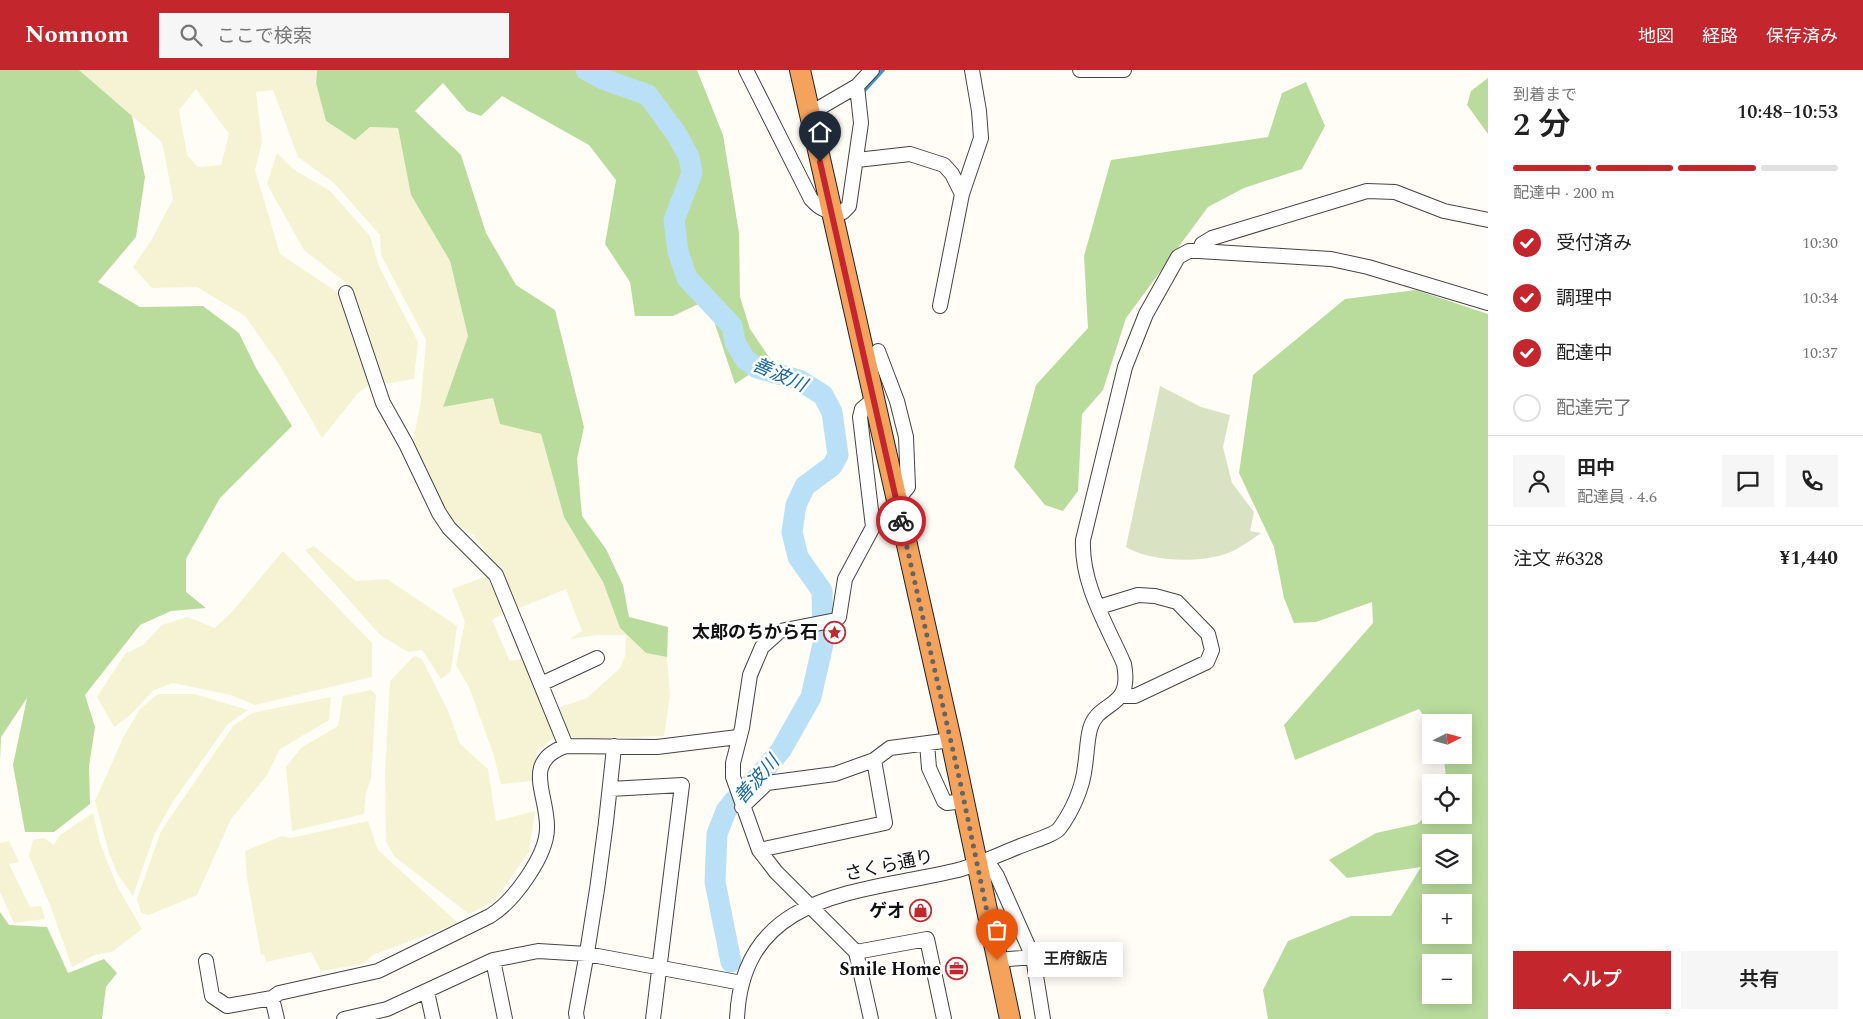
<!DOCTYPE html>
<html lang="ja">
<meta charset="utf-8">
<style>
:root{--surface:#fff;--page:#f6f6f6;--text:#222;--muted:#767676;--line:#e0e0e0;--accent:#c4262e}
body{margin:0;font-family:Spectral,"Noto Sans JP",serif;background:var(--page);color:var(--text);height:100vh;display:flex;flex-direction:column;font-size:19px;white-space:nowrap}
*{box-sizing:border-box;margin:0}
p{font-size:16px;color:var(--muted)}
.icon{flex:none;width:28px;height:28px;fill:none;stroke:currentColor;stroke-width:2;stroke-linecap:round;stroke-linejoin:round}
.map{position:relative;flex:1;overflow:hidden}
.side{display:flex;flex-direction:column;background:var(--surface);width:375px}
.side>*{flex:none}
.needle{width:32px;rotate:84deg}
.controls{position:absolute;left:1422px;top:644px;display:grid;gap:10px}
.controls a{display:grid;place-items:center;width:50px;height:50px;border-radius:0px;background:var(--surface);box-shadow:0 2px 12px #0003;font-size:25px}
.pin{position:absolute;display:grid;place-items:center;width:42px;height:42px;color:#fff;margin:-51px -21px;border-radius:50% 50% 50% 0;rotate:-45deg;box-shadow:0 0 5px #0007}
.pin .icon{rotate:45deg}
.courier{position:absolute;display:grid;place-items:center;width:50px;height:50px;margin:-25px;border:4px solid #c4262e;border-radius:50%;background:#fff;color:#222;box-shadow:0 1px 6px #0007}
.bubble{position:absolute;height:35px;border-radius:0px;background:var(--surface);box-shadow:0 2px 12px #0003;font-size:16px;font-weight:600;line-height:35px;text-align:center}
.summary em{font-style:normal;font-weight:600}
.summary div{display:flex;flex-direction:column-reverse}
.summary{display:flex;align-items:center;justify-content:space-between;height:85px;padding:0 25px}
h1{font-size:32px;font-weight:600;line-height:38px}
.bar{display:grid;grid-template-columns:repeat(4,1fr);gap:8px 5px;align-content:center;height:60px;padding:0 25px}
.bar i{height:6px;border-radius:4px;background:var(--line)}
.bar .current{background:var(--accent)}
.bar p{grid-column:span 4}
.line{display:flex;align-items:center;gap:12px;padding:0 25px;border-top:1px solid var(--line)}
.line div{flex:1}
.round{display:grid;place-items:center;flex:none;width:52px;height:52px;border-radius:0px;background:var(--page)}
ol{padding:0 25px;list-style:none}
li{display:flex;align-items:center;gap:15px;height:55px}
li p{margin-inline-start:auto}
li .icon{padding:5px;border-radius:50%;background:var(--accent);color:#fff;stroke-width:4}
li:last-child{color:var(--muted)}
li i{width:28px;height:28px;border:2px solid var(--line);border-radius:50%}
.button{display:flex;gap:10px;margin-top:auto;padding:10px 25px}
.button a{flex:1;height:58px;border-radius:0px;background:var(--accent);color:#fff;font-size:20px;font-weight:600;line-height:58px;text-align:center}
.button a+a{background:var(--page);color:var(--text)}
header{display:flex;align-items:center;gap:30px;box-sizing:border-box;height:70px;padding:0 25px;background:var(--accent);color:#fff}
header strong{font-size:24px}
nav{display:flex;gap:28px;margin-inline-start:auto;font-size:18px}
.search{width:350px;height:45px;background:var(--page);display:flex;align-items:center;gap:12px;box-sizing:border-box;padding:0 18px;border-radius:0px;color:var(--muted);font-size:19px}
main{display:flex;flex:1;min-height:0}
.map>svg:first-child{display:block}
.farmland{fill:#f6f3d4;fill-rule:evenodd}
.forest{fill:#b9dc9c;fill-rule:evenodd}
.cemetery{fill:#d9e3c4}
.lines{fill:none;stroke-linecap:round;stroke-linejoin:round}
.stream{stroke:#3f96cf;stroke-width:4}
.river{stroke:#b9e0f7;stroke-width:21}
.minor-casing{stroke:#444;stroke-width:16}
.highway-casing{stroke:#222;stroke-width:22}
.minor{stroke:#fff;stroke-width:14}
.highway{stroke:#f5a25d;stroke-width:20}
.done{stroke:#646461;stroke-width:5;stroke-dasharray:0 9}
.route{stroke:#c4262e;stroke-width:6}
.labels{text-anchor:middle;stroke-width:5;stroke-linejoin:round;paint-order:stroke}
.poi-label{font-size:18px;font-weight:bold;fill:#111;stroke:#fff;text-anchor:end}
.street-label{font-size:18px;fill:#111;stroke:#fff}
.water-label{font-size:19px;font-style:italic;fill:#1768a6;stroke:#fff}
</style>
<header>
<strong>Nomnom</strong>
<div class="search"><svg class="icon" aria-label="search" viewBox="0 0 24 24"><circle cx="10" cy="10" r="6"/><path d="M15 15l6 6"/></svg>ここで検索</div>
<nav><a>地図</a><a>経路</a><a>保存済み</a></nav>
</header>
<main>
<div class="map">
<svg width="1488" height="949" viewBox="0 0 1488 949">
<rect width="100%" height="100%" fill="#fffdf5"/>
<path class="farmland" d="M79 0H317L316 13 327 51 355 70 370 57 398 58 411 125 450 191 468 266 443 337 493 328 501 354 541 364 564 447 603 512 620 558 646 583 667 587 670 626 664 666 580 669 569 666 557 638 587 628 620 598 625 586 626 565H597L570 569 582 561 566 519 514 540 499 502 474 465 452 453 411 382 421 331 426 270 381 185 380 165 334 113 298 87 273 20 256 22 262 72 255 100 280 184 337 222 345 237 371 314 358 323 322 368 279 294 245 246 197 217 152 218 133 197 152 169 173 129 162 72ZM196 19 229 64 221 95 198 97 187 85 179 40Z
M277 83 293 99 330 121 370 166 379 196 418 272 414 309 379 315 354 232 345 212 304 180 267 114Z
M314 476 356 511 387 509 457 556 451 601 441 609 422 580 408 582 380 565 305 480Z
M283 481 372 573V607L255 635 231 625 173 613 154 620 129 646 114 657 97 627 125 584 143 575 162 555 187 547 215 558 231 543Z
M487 506 504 543 492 550 510 591 522 589 556 666 537 681 534 711 501 714 493 683 469 617 456 595 465 552 452 519Z
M414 586 422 589 448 641 460 674 488 699 496 751 535 741 529 782 494 831 469 844 395 787 386 772 385 703 390 611Z
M371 620 376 625 371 709 366 722 364 744 292 761 286 697 301 678 338 656 343 626Z
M158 624H194L248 640 228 654 174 730 155 763 133 826 118 805 109 783 95 731 123 668 139 640Z
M331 627 329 650 280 679 267 705 231 749 197 825 149 845 141 843 137 829 161 761 233 656 252 643Z
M93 743 100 773 118 818 142 859 112 882 95 885 72 897 50 835 29 786 33 770 44 768 54 775 60 765Z
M368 751 378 780 458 853 373 885 363 894 321 901 311 882 266 892 264 884 261 885 247 808 245 781 282 766 291 768Z
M9 771 19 792 9 794 30 837 41 836 45 849 14 853 0 822V773Z"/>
<path class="forest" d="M0 0H79L132 46 145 107 136 167 98 212 140 237 203 236 239 263 256 298 292 356 220 428 186 489V522L206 538 171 541 140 555 85 625 95 657 89 696 90 734 54 762H25L13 695 27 628 1 667 0 690Z
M317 0H697L723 65 739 163 740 227 750 259 771 290 735 314 707 230 673 246H635L630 212 605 174 616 110 589 75 502 26 481 46 467 41 443 13 415 41 461 85 486 163 516 215 555 240 584 357 577 389 582 446 606 479 623 515 629 547 668 557 667 587 646 583 620 558 603 512 564 447 541 364 500 354 493 328 443 337 468 266 450 191 411 125 398 58 370 57 355 70 326 51 316 13Z
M1488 8V64L1467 35 1471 21Z
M1306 12 1325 56 1302 99 1244 118 1208 137 1126 248 1103 320 1082 344 1078 421 1063 441 1045 435 1014 397 1036 315 1088 258 1084 186 1111 90 1268 67 1282 23Z
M1416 220 1488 244V949H1268L1263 920 1288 871 1351 846H1391L1421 797 1347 808 1329 790 1376 763 1417 754 1431 742V745H1464V712H1447L1443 685H1464V652H1431V657L1419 639 1295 690 1284 655 1373 553 1372 532 1316 552 1294 553 1284 528 1274 477 1239 403 1253 305 1345 229ZM1431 772H1464V805H1431ZM1464 832V865H1431V832ZM1464 892V925H1431V892Z
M0 842 9 855 47 857 68 903 104 889 117 903 106 917 102 949H0Z"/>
<path class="cemetery" d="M1160 316 1201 337 1230 345 1223 377 1232 413 1254 442 1250 461 1261 463C1252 469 1244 475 1235 480 1208 494 1152 493 1126 477Z"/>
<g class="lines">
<path class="stream" d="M861 24 883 0"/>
<path class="river" d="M586 0 603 9 648 25 677 65 689 87 692 103 674 150 678 182 687 208 732 256 735 272 745 289 757 298 799 310 823 325 832 342 838 385 832 396 805 416 796 435 792 462 798 487 822 521 823 574 811 627 781 680 760 705 733 732 726 741 717 764 715 812 731 892"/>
<defs>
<path id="minor" d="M746 0 811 129C821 140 829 143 843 142L849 136 861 53 857 16
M1080 0H1124
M809 44 857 16 872 0
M857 90 910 84 944 95 952 104 962 124
M1199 181 1202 174 1212 168 1367 121 1395 122 1444 141 1488 150
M346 223 383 333 406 374 439 443 449 458 496 505 566 676
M940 236 962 124 981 68 979 41 972 0
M878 281 897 331 906 367 908 417 897 430
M1099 537 1138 525 1155 526 1177 532 1208 564 1212 580 1207 592 1135 626H1121
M541 614 597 588
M927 673 929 698 944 731 947 733 964 731
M610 719 682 715 653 949
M742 737 767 713 835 704 874 690 890 678 951 670
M759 780 885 753 874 690
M991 797 997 806 1033 887 1043 949
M856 882 927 869 944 949
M493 890 505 949
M997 890 1033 887
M206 891 212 926 227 936 272 928 279 923 378 901 490 846C513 832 547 786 547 758 548 724 521 692 566 676L657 677 738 667
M427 922 433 949
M272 928 277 949
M344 949 387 939 493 890 538 881 587 884 742 913
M577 949 576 943C593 855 606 765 614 676
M737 949C742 820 863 823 958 800 979 794 998 785 1018 777 1027 773 1054 765 1059 759 1072 742 1083 717 1085 696 1087 683 1087 671 1090 659 1098 629 1133 641 1124 594 1107 555 1081 514 1083 470L1125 297 1146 244 1178 187 1189 181H1199L1331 189 1368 197 1488 233
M871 949 856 882 776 802 759 780 733 707V693L742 658 750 605 762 577 780 561 836 550 839 547 845 509 873 457 860 347 862 339 873 330"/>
<path id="highway" d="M800 0 951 670 1010 949"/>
</defs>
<use href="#minor" class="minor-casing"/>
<use href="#highway" class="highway-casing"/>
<use href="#minor" class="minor"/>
<use href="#highway" class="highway"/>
</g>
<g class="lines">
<path class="done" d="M901 451 961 716 997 890"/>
<path class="route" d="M820 92 901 451"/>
</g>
<defs>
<symbol id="sight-ring" viewBox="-11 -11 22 22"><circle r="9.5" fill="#fff" stroke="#c4262e" stroke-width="1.5"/><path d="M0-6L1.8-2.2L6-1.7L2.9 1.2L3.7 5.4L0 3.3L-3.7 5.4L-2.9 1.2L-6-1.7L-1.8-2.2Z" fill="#c4262e"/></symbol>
<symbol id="shop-ring" viewBox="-11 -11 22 22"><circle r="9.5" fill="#fff" stroke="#c4262e" stroke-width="1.5"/><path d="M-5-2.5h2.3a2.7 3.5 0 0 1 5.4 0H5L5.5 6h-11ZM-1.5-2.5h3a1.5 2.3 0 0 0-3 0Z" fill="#c4262e"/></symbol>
<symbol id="office-ring" viewBox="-11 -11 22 22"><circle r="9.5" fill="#fff" stroke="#c4262e" stroke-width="1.5"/><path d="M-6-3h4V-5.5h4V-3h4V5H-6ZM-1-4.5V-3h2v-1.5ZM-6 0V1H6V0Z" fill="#c4262e"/></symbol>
</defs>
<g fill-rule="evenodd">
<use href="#sight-ring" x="822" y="550" width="25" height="25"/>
<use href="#shop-ring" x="908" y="828" width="25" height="25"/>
<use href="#office-ring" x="944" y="886" width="25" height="25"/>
</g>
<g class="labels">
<g class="poi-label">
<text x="818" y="568">太郎のちから石</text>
<text x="905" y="847">ゲオ</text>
<text x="941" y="905">Smile Home</text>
</g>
<g class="street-label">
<text transform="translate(889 795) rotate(-12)" y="6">さくら通り</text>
</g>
<g class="water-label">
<text transform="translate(780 304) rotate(24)" y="7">善波川</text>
<text transform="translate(756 709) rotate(-49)" y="7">善波川</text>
</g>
</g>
</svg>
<div class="controls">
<a><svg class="needle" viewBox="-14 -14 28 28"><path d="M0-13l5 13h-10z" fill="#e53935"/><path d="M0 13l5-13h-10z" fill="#767676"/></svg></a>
<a><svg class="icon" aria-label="locate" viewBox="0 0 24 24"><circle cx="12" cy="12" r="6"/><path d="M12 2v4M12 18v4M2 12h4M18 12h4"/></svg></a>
<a><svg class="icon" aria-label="layers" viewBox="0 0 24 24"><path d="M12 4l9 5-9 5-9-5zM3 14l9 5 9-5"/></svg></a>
<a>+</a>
<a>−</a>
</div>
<div class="pin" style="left:997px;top:890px;background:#ea580c"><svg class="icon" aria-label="bag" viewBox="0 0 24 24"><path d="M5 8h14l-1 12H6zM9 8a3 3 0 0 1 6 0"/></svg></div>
<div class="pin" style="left:820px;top:92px;background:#1f2937"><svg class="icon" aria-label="home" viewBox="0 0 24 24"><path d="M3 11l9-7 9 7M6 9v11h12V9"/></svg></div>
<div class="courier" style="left:901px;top:451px"><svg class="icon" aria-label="bike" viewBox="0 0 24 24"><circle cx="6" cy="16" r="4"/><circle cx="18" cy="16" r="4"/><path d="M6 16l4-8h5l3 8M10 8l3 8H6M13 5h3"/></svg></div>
<div class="bubble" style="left:1028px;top:872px;width:95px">王府飯店</div>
</div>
<section class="side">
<div class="summary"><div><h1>2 分</h1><p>到着まで</p></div><em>10:48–10:53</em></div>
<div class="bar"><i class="current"></i><i class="current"></i><i class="current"></i><i></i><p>配達中 · 200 m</p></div>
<ol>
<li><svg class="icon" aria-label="check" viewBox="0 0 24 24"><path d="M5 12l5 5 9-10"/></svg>受付済み<p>10:30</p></li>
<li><svg class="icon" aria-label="check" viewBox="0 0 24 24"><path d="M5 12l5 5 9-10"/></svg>調理中<p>10:34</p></li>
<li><svg class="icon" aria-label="check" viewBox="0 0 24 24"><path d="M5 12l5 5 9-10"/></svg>配達中<p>10:37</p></li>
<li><i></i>配達完了</li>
</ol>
<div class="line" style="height:90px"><a class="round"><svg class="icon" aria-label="person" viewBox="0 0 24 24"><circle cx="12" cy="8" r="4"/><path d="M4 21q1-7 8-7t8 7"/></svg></a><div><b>田中</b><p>配達員 · 4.6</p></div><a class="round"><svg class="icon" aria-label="chat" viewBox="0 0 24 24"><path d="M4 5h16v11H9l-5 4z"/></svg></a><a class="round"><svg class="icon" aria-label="phone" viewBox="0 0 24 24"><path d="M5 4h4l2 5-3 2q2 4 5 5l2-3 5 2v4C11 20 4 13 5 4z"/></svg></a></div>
<div class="line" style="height:65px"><div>注文 #6328</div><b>¥1,440</b></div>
<div class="button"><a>ヘルプ</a><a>共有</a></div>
</section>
</main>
